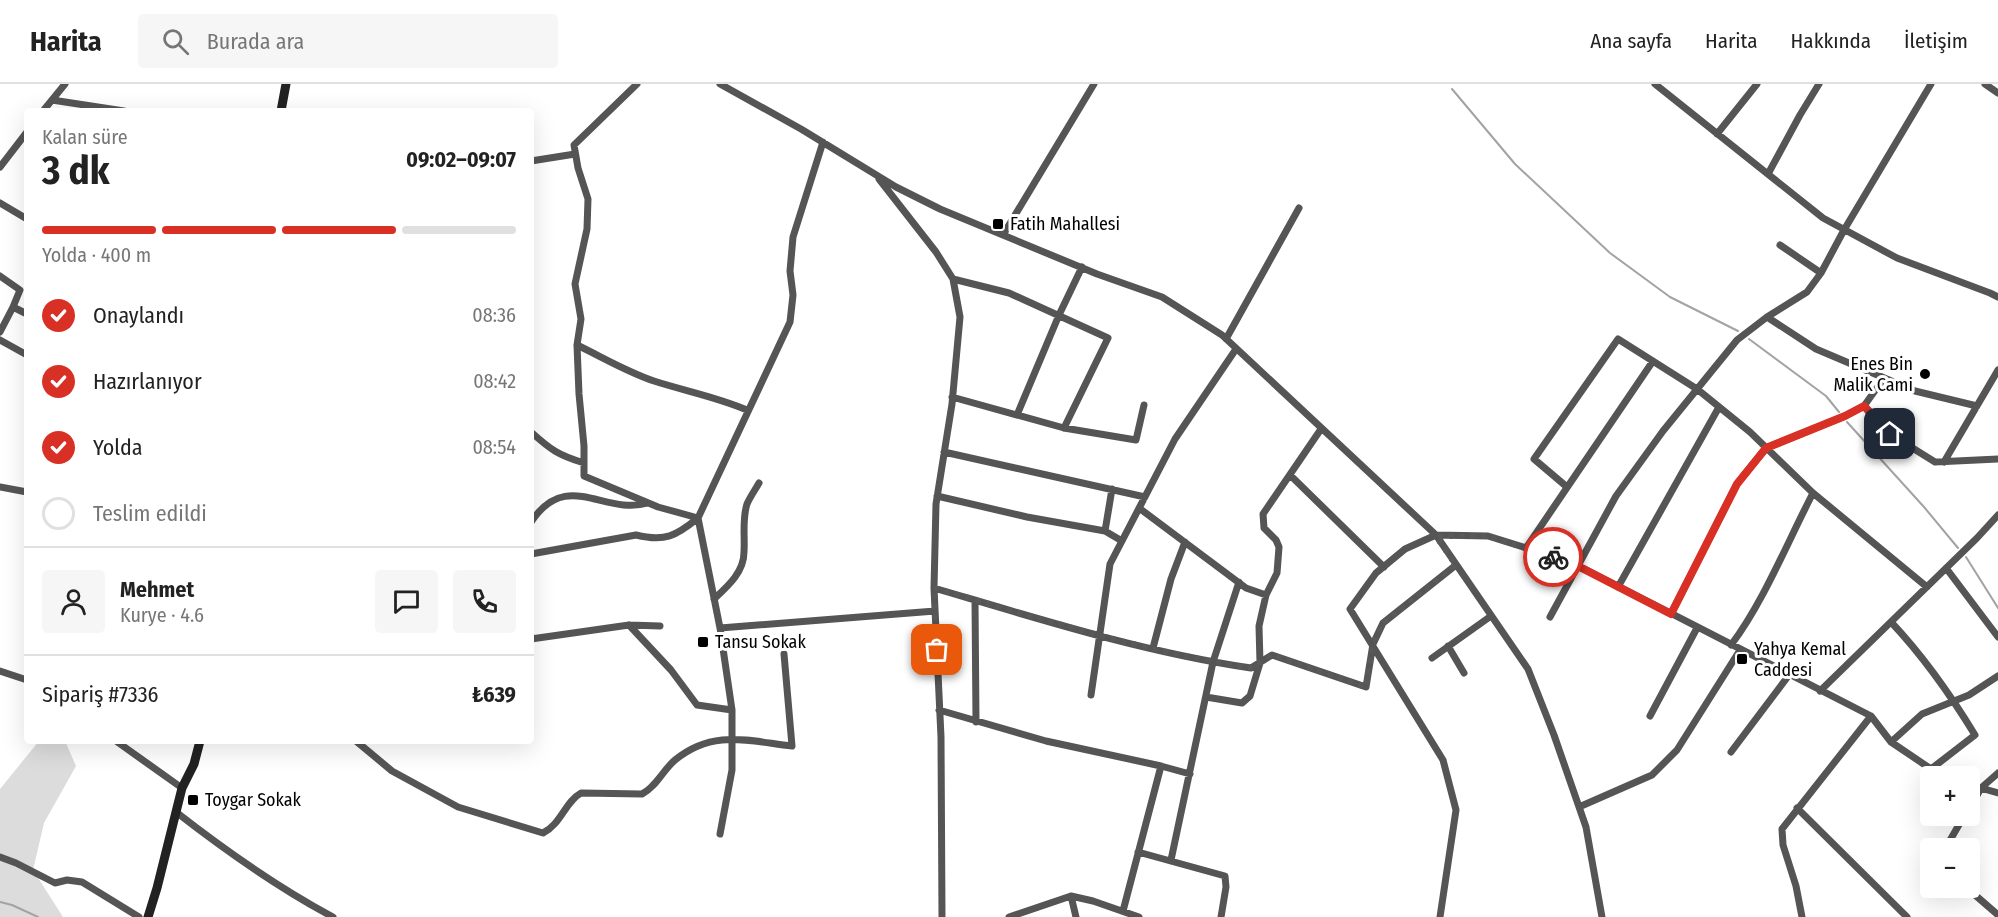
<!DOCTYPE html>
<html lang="tr">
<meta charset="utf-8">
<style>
:root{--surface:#fff;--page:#f6f6f6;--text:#222;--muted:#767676;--line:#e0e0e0;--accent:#d93025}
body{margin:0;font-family:"Fira Sans Condensed",sans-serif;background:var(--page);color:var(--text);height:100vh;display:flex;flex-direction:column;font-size:22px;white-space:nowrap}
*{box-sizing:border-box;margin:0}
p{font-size:20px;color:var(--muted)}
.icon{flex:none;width:33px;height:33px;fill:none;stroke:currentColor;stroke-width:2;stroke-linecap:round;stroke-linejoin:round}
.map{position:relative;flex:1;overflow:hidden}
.sheet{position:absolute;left:24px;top:24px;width:510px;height:636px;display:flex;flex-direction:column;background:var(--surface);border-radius:6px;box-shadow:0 6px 24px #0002}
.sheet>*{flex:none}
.tools{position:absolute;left:1920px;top:682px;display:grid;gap:12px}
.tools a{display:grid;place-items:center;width:60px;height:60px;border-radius:6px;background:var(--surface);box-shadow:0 6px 24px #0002;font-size:30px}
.pin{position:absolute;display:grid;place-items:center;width:51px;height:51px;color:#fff;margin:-26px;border-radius:12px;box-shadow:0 3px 9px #0006}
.courier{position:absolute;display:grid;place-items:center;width:60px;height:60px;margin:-30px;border:4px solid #d93025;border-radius:50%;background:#fff;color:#222;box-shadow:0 2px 8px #0007}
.summary em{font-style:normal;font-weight:700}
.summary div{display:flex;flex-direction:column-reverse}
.summary{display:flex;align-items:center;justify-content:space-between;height:102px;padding:0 18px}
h1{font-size:39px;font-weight:700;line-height:45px}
.bar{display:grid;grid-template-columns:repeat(4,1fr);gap:9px 6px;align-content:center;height:72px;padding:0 18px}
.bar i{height:8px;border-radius:4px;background:var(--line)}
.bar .current{background:var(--accent)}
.bar p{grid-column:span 4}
.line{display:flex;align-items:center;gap:15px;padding:0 18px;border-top:2px solid var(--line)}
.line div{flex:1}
.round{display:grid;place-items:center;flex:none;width:63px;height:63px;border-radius:6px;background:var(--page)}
ol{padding:0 18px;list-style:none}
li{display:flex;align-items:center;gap:18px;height:66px}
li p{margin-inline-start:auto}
li .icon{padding:6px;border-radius:50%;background:var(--accent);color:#fff;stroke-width:4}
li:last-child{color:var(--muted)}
li i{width:33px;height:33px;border:3px solid var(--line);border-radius:50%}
header{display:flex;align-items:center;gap:36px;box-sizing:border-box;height:84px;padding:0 30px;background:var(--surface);border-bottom:2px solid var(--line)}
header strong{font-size:28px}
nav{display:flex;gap:33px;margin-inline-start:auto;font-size:21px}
.search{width:420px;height:54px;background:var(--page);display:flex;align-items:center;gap:15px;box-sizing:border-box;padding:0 21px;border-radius:6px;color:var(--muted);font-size:22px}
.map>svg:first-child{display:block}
.green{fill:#dcdcdc}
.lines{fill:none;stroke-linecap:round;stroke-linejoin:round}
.stream{stroke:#a3a3a3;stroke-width:2}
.street{stroke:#555;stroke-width:7}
.secondary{stroke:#222;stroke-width:9}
.done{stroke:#595959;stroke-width:6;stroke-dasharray:0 10.8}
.route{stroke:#d93025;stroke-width:8}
.poi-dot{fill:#000;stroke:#fff;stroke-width:2}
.labels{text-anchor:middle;stroke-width:6;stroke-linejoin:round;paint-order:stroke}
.poi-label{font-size:18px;fill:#000;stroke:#fff;text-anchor:start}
</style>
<header>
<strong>Harita</strong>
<div class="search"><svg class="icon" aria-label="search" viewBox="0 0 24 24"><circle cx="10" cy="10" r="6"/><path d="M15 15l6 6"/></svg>Burada ara</div>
<nav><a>Ana sayfa</a><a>Harita</a><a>Hakkında</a><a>İletişim</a></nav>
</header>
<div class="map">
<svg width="1998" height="833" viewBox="0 0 1998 833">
<rect width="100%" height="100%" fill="#fff"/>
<path class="green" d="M39 657H65L76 682 44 739 33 786 63 833H0V705Z"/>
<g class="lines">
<path class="stream" d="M1452 5 1515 80 1610 169 1670 213 1738 247
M1749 255 1826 312 1839 328
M1847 338 1924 423 1958 464
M1966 473 1998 524
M0 818 12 821 38 833"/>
<path class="street" d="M637 0 574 61 578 84 588 115 587 145 575 200 581 235 577 261 579 310 584 362V392L658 423 698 434
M720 0 801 45 896 103 940 125 1097 190 1162 213 1222 251 1436 451 1528 585 1554 651 1586 743 1602 833
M1655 0 1823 134 1897 174 1990 209 1998 213
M1985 0 1998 9
M52 16 124 27
M43 27 65 0
M1717 50 1757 0
M531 77 575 70
M0 83 27 48
M1768 90 1800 31 1819 0
M879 95 936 168 953 195 960 233 952 320 936 420 934 504 941 653 942 833
M0 119 27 135
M1003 151 1094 0
M1780 161 1821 189
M0 192 20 206 13 223 27 230
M953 195 1009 209 1108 254 1064 344
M1767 233 1816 265 1915 307 1977 322
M0 248 13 223
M1226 255 1299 124
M0 256 27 271
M577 261C602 273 627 288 654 297 685 307 717 313 747 326
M952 313 1064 344 1136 356 1144 321
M1864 322 1890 350 1935 378 1998 375
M1017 331 1059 231 1082 183
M531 348C551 366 558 371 584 379
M944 368 1145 413
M1944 378 1998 286
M1290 391 1384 483
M0 403 27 408
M1567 403 1534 375 1618 255 1697 305 1750 348 1813 409 1927 503
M937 412 1027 433 1105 447 1122 457
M1139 424 1246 504 1266 511
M698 434 720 544 732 626V686L720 750
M531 438C567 384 604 432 648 419
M1105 447 1112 405
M1526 464 1653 277
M531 470 636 451C665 458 676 452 698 434L790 238 793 211 790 187 793 153 823 58
M1946 484 1998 553
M1618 503 1719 323
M934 504C1039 535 1143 568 1251 584L1272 571 1366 603 1373 560 1383 539 1456 481
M714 515C728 502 744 488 744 468 745 452 742 435 747 420 750 413 755 406 759 399
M975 516 976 638
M1671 530 1737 400 1766 364 1845 332 1864 322 1884 294
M1550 533 1616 412 1663 347 1737 256 1767 233 1807 208 1821 189 1844 146 1931 0
M1891 538C1923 572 1950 610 1975 651L1931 685
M629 541 671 586 697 621 732 626
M720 544 935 527
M531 555 629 541 660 542
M1731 561C1763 519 1788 457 1813 409
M1448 562 1464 589
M1153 564 1171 495 1185 458
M1432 574 1491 532
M0 587 27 596
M1820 607 1977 454 1998 431
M1091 611 1110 480 1175 355 1236 265
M1206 613 1242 619 1250 612 1260 579 1259 542 1266 511 1277 489 1279 463 1276 456 1264 444 1263 430 1321 345
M939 626 1046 657 1161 682 1123 827
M1650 632 1697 544
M116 657 182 704
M356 657 392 687 458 723 543 749C561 740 565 718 581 709L642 710C656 703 663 686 675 676 713 645 748 657 792 662L784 570
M1891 658 1922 630 1969 611 1998 592
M1731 668 1789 591
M1161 682 1190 690
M1970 701 1998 709
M1579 723 1652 691 1677 666 1740 566
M1797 724 1907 833
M1970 724 1981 704 1998 689
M176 728C226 767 277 803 333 833
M1945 765 1964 732
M1138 768 1225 792 1226 803 1221 833
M0 773 16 779 55 799 67 796 82 798 139 833
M1171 776 1213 578 1239 498
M1967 804 1998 831
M1071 812 1076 833
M1009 833 1071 812 1093 817 1139 833
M1440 833 1456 726 1443 676 1350 525 1376 489 1405 465 1436 451 1488 452 1571 478 1871 632 1891 658 1931 685 1948 693
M1802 833 1796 802 1783 761 1782 745 1871 632"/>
<path class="secondary" d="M281 27 286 0
M148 833 157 804 182 704 194 680 200 657"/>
</g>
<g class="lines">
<path class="done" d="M937 566 934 504C1039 534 1143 568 1251 584L1272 571 1366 603 1373 560 1383 539 1456 481 1436 452H1488L1553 473"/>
<path class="route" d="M1553 473 1570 478 1671 530 1737 400 1766 364 1845 332 1864 322 1890 350"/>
</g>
<g class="poi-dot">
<rect x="992" y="134" width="12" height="12" rx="3"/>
<circle cx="1925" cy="290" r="6"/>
<rect x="697" y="552" width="12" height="12" rx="3"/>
<rect x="1736" y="569" width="12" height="12" rx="3"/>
<rect x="187" y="710" width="12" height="12" rx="3"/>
</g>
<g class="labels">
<g class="poi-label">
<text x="1010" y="146">Fatih Mahallesi</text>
<text x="1913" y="286" text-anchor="end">Enes Bin<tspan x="1913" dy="21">Malik Cami</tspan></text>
<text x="715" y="564">Tansu Sokak</text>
<text x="1754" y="571">Yahya Kemal<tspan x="1754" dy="21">Caddesi</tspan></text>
<text x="205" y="722">Toygar Sokak</text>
</g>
</g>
</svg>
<div class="tools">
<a>+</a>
<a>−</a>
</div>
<div class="pin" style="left:937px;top:566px;background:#ea580c"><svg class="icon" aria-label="bag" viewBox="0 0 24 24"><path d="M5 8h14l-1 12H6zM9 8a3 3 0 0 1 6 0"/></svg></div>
<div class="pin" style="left:1890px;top:350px;background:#1f2937"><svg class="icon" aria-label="home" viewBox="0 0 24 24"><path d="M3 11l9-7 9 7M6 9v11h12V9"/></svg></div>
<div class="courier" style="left:1553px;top:473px"><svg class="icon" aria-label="bike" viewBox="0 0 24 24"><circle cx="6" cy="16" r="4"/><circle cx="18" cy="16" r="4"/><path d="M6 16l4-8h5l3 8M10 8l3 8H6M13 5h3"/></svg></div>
<section class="sheet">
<div class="summary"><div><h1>3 dk</h1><p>Kalan süre</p></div><em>09:02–09:07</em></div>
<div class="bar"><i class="current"></i><i class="current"></i><i class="current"></i><i></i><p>Yolda · 400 m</p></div>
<ol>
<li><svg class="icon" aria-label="check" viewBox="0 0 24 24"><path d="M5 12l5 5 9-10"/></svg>Onaylandı<p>08:36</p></li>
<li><svg class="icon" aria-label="check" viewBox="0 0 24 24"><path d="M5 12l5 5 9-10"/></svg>Hazırlanıyor<p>08:42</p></li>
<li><svg class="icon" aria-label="check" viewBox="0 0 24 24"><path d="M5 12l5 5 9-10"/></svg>Yolda<p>08:54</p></li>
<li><i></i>Teslim edildi</li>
</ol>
<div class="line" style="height:108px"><a class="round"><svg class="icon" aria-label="person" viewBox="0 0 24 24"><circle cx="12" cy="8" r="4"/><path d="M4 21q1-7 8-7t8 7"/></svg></a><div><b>Mehmet</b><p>Kurye · 4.6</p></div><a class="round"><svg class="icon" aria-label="chat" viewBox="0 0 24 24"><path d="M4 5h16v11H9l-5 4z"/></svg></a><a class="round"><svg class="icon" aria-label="phone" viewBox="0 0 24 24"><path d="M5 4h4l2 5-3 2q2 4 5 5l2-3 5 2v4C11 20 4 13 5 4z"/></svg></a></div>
<div class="line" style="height:78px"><div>Sipariş #7336</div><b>₺639</b></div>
</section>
</div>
